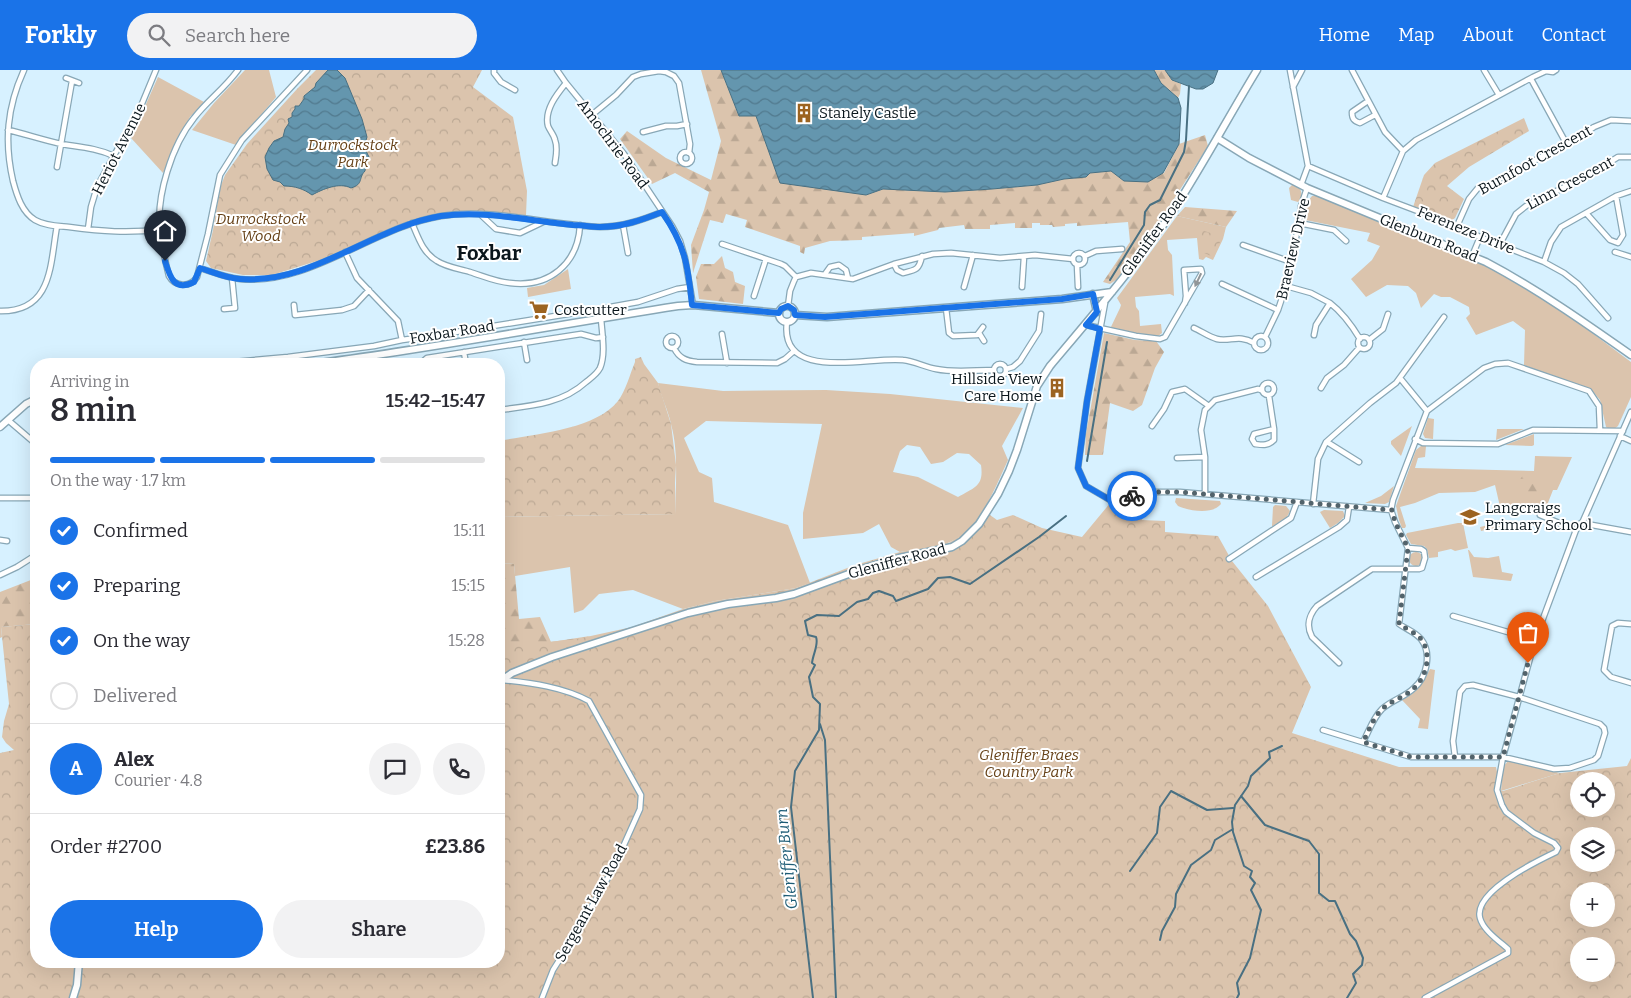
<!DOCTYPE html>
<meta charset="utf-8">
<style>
:root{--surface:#fff;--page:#f2f2f3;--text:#2b2b33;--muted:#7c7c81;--line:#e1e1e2;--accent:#1a73e8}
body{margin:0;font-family:Bitter,serif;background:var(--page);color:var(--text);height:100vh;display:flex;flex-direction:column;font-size:19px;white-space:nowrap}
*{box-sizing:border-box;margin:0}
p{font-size:16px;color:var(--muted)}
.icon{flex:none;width:28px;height:28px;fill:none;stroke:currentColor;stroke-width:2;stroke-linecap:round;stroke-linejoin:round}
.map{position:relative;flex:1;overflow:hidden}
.sheet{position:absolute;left:30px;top:288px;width:475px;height:610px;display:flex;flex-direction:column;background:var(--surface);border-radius:20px;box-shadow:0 5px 20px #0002}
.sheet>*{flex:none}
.tools{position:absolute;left:1570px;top:702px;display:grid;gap:10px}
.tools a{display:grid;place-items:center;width:45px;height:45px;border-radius:50%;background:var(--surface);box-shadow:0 5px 20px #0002;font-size:25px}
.pin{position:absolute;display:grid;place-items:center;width:42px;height:42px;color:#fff;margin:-51px -21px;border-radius:50% 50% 50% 0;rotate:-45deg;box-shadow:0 0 5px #0007}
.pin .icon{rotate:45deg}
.courier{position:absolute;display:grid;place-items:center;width:50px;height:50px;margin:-25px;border:4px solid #1a73e8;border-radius:50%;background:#fff;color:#222;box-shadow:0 1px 6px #0007}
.summary em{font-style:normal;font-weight:600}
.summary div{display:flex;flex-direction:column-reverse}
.summary{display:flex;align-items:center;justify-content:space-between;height:85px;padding:0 20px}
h1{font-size:32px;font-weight:600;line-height:38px}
.bar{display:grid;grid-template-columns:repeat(4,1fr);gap:8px 5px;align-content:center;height:60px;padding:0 20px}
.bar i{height:6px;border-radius:4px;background:var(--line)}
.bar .selected{background:var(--accent)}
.bar p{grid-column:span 4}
.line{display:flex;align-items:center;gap:12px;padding:0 20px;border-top:1px solid var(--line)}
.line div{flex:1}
.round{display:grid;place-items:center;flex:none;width:52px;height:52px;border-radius:26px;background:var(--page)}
ol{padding:0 20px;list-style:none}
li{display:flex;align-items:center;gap:15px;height:55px}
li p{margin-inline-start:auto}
li .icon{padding:5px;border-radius:50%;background:var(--accent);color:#fff;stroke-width:4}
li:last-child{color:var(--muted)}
li i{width:28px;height:28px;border:2px solid var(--line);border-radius:50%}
.cta{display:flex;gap:10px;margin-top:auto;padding:10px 20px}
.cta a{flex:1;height:58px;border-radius:30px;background:var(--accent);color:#fff;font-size:20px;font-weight:600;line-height:58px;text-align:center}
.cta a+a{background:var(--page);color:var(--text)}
header{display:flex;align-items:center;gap:30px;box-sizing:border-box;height:70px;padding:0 25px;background:var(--accent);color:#fff}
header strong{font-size:24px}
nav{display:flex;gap:28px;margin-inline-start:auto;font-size:18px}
.search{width:350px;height:45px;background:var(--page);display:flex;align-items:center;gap:12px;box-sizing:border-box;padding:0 18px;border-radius:28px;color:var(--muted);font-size:19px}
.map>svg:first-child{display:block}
.grass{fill:#dbc4ad;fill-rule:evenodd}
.forest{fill:url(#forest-firs)}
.park{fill:url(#park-crowns);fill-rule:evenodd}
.water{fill:url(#water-waves);stroke:#497082}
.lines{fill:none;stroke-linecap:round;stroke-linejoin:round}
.stream{stroke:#497082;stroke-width:2}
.street-casing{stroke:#88a7b6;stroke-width:7}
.secondary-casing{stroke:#88a7b6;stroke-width:9}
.street{stroke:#fff;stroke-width:4.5}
.secondary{stroke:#fff;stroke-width:6}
.oneway{fill:#919699}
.done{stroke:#52636b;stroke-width:5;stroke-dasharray:0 9}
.route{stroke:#1a73e8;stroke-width:6}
.labels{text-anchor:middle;stroke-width:4;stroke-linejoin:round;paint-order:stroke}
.poi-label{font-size:15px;fill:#0a161c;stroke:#fff;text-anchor:start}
.street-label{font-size:15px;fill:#0a161c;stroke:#fff}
.park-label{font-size:15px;font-style:italic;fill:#664117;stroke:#fff}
.water-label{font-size:16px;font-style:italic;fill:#1c5b75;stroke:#fff}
.district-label{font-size:20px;font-weight:bold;fill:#0a161c;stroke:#fff}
</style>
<header>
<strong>Forkly</strong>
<div class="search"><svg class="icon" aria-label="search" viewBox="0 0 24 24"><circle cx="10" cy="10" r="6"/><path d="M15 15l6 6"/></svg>Search here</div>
<nav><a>Home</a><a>Map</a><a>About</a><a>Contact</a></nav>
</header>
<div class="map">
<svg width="1631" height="928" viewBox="0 0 1631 928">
<defs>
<pattern id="forest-firs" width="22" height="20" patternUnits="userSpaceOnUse" patternTransform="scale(1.25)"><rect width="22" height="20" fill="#dbc4ad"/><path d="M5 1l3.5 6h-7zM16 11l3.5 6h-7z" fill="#bba894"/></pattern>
<pattern id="park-crowns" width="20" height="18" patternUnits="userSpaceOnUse" patternTransform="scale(1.25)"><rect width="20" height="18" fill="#dbc4ad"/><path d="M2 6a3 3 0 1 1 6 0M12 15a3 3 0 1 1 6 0" fill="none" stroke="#bba894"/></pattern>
<pattern id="water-waves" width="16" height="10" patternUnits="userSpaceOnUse" patternTransform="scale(1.25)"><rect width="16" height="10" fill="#6496ae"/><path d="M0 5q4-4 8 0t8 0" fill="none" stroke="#51798d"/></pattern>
</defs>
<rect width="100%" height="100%" fill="#d7f1ff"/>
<path class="grass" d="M245 0H269L276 27 236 75 192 60 214 33Z
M158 7 204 32 190 47 178 69 163 103 131 68Z
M1293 114C1301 116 1305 126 1298 132L1291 130 1289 118Z
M1312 126H1319L1479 192 1501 204 1564 242 1631 292V327L1618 356 1614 359H1609L1606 357 1600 330 1595 324 1590 321 1524 295 1525 260 1513 251 1476 265 1466 248 1470 244 1469 237 1450 227H1441L1434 224 1421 238 1416 223 1408 216 1387 215 1366 227 1351 209 1372 190 1380 176 1367 171 1370 163 1305 150 1304 148 1307 132Z
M1177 146 1226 157 1223 169 1213 190 1206 187 1203 190 1199 189 1197 168 1167 170 1168 180 1172 185 1174 226 1170 224 1135 227 1136 237 1139 241 1140 256 1161 254 1162 263 1157 267 1110 259 1120 238 1121 235 1117 228Z
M568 199 571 219 528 227 527 218 544 215Z
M658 313 723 321 826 320 890 324 1023 338 1002 376 1008 390C994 420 981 457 950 472 940 477 912 480 900 482L891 477 879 454 863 463 803 469V443L822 354 706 351 684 368 699 402 712 408 714 432 788 455 810 513 796 518 715 531 683 539 633 520 599 524 583 540 574 543 570 497 515 506 514 494 499 493V447L676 444C675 414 679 383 671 354 668 340 661 327 658 313ZM907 375 920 377 931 394 943 392 957 383 969 384 981 395C984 416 975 417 958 427L918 407 893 402 900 381Z
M1428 348 1434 349 1433 369 1425 368 1423 364Z
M1412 356 1401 386 1391 374V371Z
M1497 359H1524L1496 370Z
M1534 364V375L1532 376 1505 375Z
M1421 376H1426L1425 387 1418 388 1415 398 1534 401 1535 386 1572 387 1557 420H1553L1544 443 1541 442 1538 437 1505 442 1501 441 1495 415 1475 422 1439 423 1415 433 1400 437 1406 456 1405 458H1402L1399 450 1396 436 1416 380Z
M1394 416 1389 432 1385 434 1365 433 1381 426Z
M1176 428 1220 431 1221 434C1212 445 1190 441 1178 436L1175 432Z
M1275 435 1286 436 1290 441 1287 447 1273 456H1272L1273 437Z
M1324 440 1343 441 1345 446 1338 453 1330 458 1320 442Z
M1502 452 1500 457 1481 461 1480 457Z
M1458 453H1463L1468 478 1455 481 1451 479 1438 482V487L1429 488 1427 479 1424 476 1411 474 1406 465 1407 463Z
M1468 480H1469L1474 487 1488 488 1499 486 1502 502 1513 504 1511 511 1473 507Z
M1409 489a7 7 0 1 1 14 0a7 7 0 1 1-14 0Z
M1430 599 1435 600 1428 659 1418 658 1420 649 1402 630C1417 623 1423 614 1430 599Z
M1508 691H1512L1560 703 1501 721 1503 697Z"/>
<path class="forest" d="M701 0H721L739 46H756L866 125 883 119 945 122 992 119 1037 115 1090 103 1111 101 1124 111 1164 103 1179 74 1205 65 1208 76 1151 165 1116 210 1110 214 1103 212 1130 172 1128 152 1077 156V153L1065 154V156L1053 157 1052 155H1040V153H1032V158H1015V153L990 155V159H965L964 155 939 158 938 160 914 166V163L862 167V170L830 171 805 178 804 184 800 182V176L745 157 747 150 726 144 723 153 710 150 693 203 691 175 704 140 709 122 675 103 652 114 620 69 627 61 666 88 711 110 721 71Z
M1154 0H1165L1172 10 1181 14 1180 24 1178 28 1161 13Z
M1185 137 1237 141 1226 157 1177 146Z
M722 186 725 198 733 202 735 212 745 216 743 234 699 229 696 207 701 194H714Z
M1104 263 1135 270 1156 271 1164 282 1155 298 1142 335 1133 341 1110 333 1103 385H1085L1086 364Z
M1524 405 1527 408 1528 414H1543L1545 415 1544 422C1539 423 1533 425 1528 425 1516 425 1515 412 1524 405Z
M499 493 514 494 519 549 540 547 551 572 590 566 499 606Z
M36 508V554L1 557 2 567 0 568V522Z"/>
<path class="park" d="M316 0H482L473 17 513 47 527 121 526 145 456 142 440 144 407 152 320 190 272 205H243L211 198 206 191 213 160 220 118 225 105 247 74 297 19Z
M1524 48 1529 61 1469 97 1447 116 1464 129 1455 148 1451 151 1413 137 1424 105 1435 93Z
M1202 160 1222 167 1214 187 1204 183 1209 171 1199 167Z
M641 287 644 294 658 313 671 354 676 395 675 413 676 444 499 447V371C534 364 595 360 618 331 626 320 630 304 635 292V289Z
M1144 428 1142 450 1165 451V462L1218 466 1232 491 1268 536 1311 617 1292 663 1399 697H1496L1501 721H1503L1560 703 1627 696 1631 688V928H0V683L14 680 6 673 2 667 4 651 9 634 1 557 36 554V891H499V577L577 569 632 557 683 539 715 531 796 518 855 495 900 482 949 473 966 461 983 440 997 450 1013 445 1042 458 1082 467 1111 432ZM1579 711H1606V739H1579ZM1579 766H1606V794H1579ZM1579 821H1606V849H1579ZM1579 876H1606V904H1579Z"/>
<path class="water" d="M328 0H337L345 8 362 49 367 67 364 77 370 89 366 92 365 101C358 108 364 114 351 118 339 112 323 119 312 125 304 119 295 116 284 116L280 112 273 110 267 99 265 87 269 78 274 71 283 67 285 59 289 53 288 49 292 47V43L295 39V36H299L304 29V26L315 17 316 13Z
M721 0H1154L1161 13 1178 28 1181 38 1179 74 1163 103 1148 112 1124 111 1111 101 1090 103 1086 107 1064 109 1037 115 992 119 945 122 883 119 866 125 780 113 756 46H739Z
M1165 0H1218L1213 13 1203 19H1196L1172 10Z"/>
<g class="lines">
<path class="stream" d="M1110 210 1144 155 1145 142 1150 135 1160 130 1184 82 1186 70 1189 16
M1087 391 1107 272
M820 654 825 670 836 928
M1241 726 1265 755 1309 771 1319 784V823L1329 831H1335L1350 864 1356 871 1363 888 1362 895 1353 904 1356 913 1347 928
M1130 801 1157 763 1160 737 1171 721 1207 740 1233 738
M1160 870 1162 861 1175 837 1176 824 1191 795 1211 780 1215 770 1233 759
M813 928 791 737 795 701 819 660 820 634 813 627 809 607 815 595 812 593C813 584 819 574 816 567L808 565 805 551 817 545 839 546 857 532 868 529 873 523 879 521 893 526 896 531 928 519 938 508 950 507 970 514 1039 467 1066 446
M1237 928 1239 924 1237 913 1250 888 1261 840 1251 820 1255 813 1250 807 1252 801 1244 796 1233 762 1232 752 1235 735 1248 716 1251 706 1270 688 1269 682 1282 676"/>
<defs>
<path id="street" d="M24 0C7 37 4 72 13 111 17 126 22 142 35 150 45 156 58 156 69 157 100 161 129 164 160 159
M238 0C225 18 207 31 194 48 172 75 156 126 160 160 162 176 165 191 169 206 175 217 190 218 197 207L208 164 220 105 242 70 307 0
M494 0V3L501 12 515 20
M557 0 566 13 624 84 672 156 680 171 685 188 693 235
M1290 0 1308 96 1383 128 1457 156 1480 167 1544 192 1564 203 1578 214 1608 248
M1352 0 1385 62 1403 81
M1484 0 1499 25
M66 8 79 13
M1531 9 1566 73
M1293 17 1302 0
M1368 31 1352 42C1352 49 1354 51 1360 53L1375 45
M593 44 616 25 633 7 641 4 659 1 666 2 674 6 679 13 690 74 689 83
M8 60C25 64 43 70 61 74 79 77 97 78 114 86
M643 62 666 56H677L687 54
M680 88a6 6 0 1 1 12 0a6 6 0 1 1-12 0Z
M555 93C556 86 558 78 555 70 554 65 550 61 548 56 544 40 557 24 566 13
M57 97 72 11
M1301 115 1308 96
M1383 128 1403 81 1416 70 1533 7 1546 1 1553 2 1556 0
M1586 143 1610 170 1618 173 1623 165 1616 126
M481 145 496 159 520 163 543 152
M412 153C418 167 423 183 437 191 446 197 460 199 470 202 483 206 496 212 510 213 549 218 578 194 580 155
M1299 153 1334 160 1346 171
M623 155 628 183
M1457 156 1469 129 1478 118 1490 114 1577 68 1594 57 1611 50 1631 51
M88 159 91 137 97 117 141 36 156 0
M722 174 781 194 785 196 796 207
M1500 174 1516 144 1526 136 1591 104 1618 87H1631
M1243 175 1291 192
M345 182 357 208 398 251 402 270
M1615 182 1631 187
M1073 189a6 6 0 1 1 12 0a6 6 0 1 1-12 0Z
M1085 186 1096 181 1122 179
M1472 186 1480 167
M1544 192 1551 172 1561 157 1616 126 1631 121
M894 194 897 200 903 203C916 200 919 200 922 186
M1077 195 1078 217
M200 198C213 202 226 208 240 209 310 216 373 157 441 146 486 139 533 151 577 155 585 156 592 157 600 157 622 157 642 150 662 142
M825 204 830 197 839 195 846 200 848 208
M1222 214 1278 240
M1286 216 1311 223 1330 233 1316 255 1314 265
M964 217 973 185
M1022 217 1024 187
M754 226 766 189
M1105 233 1087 331 1078 398 1086 416 1110 430 1150 422H1180L1391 440
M1330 233C1343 243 1351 254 1360 269
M294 235 295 245 342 240 354 236 369 220
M788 236 790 221 794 211 796 207 811 203 853 209 894 194 933 184 951 183 1000 188 1035 185 1073 189
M946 238 949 263 953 266 977 265 983 257
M224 239 235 238 232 208
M0 241C53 242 50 194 57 156
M787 252C779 313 869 286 903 290 914 291 925 297 936 299 955 303 975 300 994 300
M1086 255 1136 266 1160 269 1165 267 1202 203 1201 199 1184 200 1186 226 1185 233
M1194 258C1201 261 1209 267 1217 269 1230 272 1239 264 1254 273
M979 263 984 271
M722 264 727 293
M666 272a6 6 0 1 1 12 0a6 6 0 1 1-12 0Z
M1254 273a7 7 0 1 1 14 0a7 7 0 1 1-14 0Z
M1358 273a6 6 0 1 1 12 0a6 6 0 1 1-12 0Z
M1265 267 1278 240 1286 216 1299 153 1301 136 1307 118
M1369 270 1383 259 1388 244
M524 272 527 290
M674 278C679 288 686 291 697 292L777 293 785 289 794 281
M464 282 466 294
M994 300a6 6 0 1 1 12 0a6 6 0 1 1-12 0Z
M211 294 288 287 374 276 402 270 431 266 599 239 638 232 677 219 690 217
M420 294 427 288 581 264 596 268 603 267
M1006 299 1013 297 1020 291 1039 261 1041 244
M1400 308 1427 341
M1262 319a6 6 0 1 1 12 0a6 6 0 1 1-12 0Z
M1321 318 1327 308 1344 295 1359 278
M1269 326 1274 359 1254 364 1252 369 1255 374C1263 375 1268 376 1274 370V359
M499 340C530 336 562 334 586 312 591 308 597 304 600 298 606 284 602 264 601 248
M8 350 36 374
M1152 356 1164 339 1172 322 1185 319 1209 336
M1620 366 1631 371
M1415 369 1423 373 1498 374 1533 360 1623 361
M1327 372 1359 392
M1177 388 1205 387
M1205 424V387L1201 360 1205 340 1215 330 1258 319 1261 320
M0 428H36
M1313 434 1318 389 1326 372 1370 333 1396 313 1444 247
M1540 445 1576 460
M1581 453 1631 462
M0 470 7 471
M1229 489 1291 448 1297 432
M0 505 17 497 36 485
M1256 507 1339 457 1347 450 1349 437
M1453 546 1535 570
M1631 554 1618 553 1612 556 1604 600 1611 607 1631 613
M1339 593 1312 567C1306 556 1309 545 1317 536L1372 499H1419L1422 498 1425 488 1424 481 1421 479 1408 478
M503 610C532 613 563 617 589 631L641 725 640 739 614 797 582 854 553 900 542 928
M1323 660 1411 687H1503L1554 699 1570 698 1594 690 1598 686 1605 663 1604 658 1600 654 1519 627 1473 615 1465 616 1460 622 1453 671 1455 687
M1363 672C1369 661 1373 648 1382 639 1392 630 1405 627 1414 618 1427 607 1432 583 1421 569 1415 562 1406 559 1399 554L1408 478 1395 452 1391 440 1393 430 1427 341 1484 298 1495 294 1508 293 1589 321 1599 336 1600 360
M1425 928 1508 883V879C1499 871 1483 860 1480 848 1473 822 1537 791 1556 782L1558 778 1554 773 1534 763 1506 742 1502 735 1497 720 1503 687 1535 570 1576 460 1583 451 1631 342"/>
<path id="secondary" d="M1217 68 1249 88 1307 118 1486 192C1537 219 1584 252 1631 285
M1093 224 1097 242
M779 244a8 8 0 1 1 16 0a8 8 0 1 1-16 0Z
M795 245 827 247 1062 229 1112 222
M313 294C435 278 556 255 678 236L693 235 779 243
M0 357 26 334 36 329
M499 612 512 603 552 587 688 543 728 534 776 528 794 524 865 498 899 488 952 477 962 471 979 454 998 424 1009 401 1017 380 1037 316 1050 296C1093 245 1137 194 1175 138 1204 93 1229 46 1257 0
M73 928 77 915 79 891"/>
</defs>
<use href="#street" class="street-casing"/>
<use href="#secondary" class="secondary-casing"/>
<use href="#street" class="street"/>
<use href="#secondary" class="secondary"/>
</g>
<defs><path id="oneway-solid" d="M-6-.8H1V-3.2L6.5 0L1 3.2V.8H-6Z" transform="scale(1.25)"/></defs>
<use class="oneway" href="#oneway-solid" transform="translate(1198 210) rotate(115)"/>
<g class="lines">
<path class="done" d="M1132 426 1150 422H1180L1392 440 1395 452 1408 478 1399 554C1406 559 1415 562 1421 569 1432 583 1427 607 1414 618 1405 627 1392 630 1382 639 1373 648 1369 661 1363 672L1411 687H1503L1528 593"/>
<path class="route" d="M165 191C170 207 174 222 194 212L200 198C213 202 226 208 240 209 311 215 373 157 441 146 485 140 530 151 573 155 582 155 591 157 600 157 622 157 642 150 662 142 685 175 688 195 692 235L779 243 781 239 788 236 794 240 795 245 825 247 1062 229 1093 224 1097 242 1086 255 1100 259 1087 331 1078 398 1086 416 1110 430 1132 426"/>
</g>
<defs>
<symbol id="building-bare" viewBox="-9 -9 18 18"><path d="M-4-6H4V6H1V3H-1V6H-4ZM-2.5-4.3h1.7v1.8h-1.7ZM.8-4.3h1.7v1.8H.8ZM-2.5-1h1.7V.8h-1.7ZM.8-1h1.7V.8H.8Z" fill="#9c6320" stroke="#fff" stroke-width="2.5" paint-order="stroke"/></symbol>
<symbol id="supermarket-bare" viewBox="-9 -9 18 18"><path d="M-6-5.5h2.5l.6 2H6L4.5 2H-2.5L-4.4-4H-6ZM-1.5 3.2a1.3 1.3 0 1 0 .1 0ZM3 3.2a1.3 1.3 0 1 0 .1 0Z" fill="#9c6320" stroke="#fff" stroke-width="2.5" paint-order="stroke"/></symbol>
<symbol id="school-bare" viewBox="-9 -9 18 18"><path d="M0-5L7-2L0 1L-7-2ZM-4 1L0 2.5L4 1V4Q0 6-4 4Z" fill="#9c6320" stroke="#fff" stroke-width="2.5" paint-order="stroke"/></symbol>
</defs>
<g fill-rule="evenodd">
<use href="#building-bare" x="790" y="29" width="28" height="28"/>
<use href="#supermarket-bare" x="525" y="226" width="28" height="28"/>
<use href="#building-bare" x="1043" y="304" width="28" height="28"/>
<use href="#school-bare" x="1456" y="433" width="28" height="28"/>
</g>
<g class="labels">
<g class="poi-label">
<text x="819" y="48">Stanely Castle</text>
<text x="554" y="245">Costcutter</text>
<text x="1042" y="314" text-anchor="end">Hillside View<tspan x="1042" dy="17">Care Home</tspan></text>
<text x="1485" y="443">Langcraigs<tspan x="1485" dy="17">Primary School</tspan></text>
</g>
<g class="street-label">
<text transform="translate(613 74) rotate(53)" y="5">Amochrie Road</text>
<text transform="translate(119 79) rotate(-63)" y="5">Heriot Avenue</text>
<text transform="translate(1535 90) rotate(-29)" y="5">Burnfoot Crescent</text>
<text transform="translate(1570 113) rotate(-28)" y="5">Linn Crescent</text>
<text transform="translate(1466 160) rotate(22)" y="5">Fereneze Drive</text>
<text transform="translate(1154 164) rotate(-54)" y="5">Gleniffer Road</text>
<text transform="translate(1429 168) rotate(22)" y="5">Glenburn Road</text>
<text transform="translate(1293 179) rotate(-77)" y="5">Braeview Drive</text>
<text transform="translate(452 262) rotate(-9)" y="5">Foxbar Road</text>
<text transform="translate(897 491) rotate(-15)" y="5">Gleniffer Road</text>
<text transform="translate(591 833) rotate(-61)" y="5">Sergeant Law Road</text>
</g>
<g class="park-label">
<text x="353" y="80">Durrockstock<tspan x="353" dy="17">Park</tspan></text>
<text x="261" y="154">Durrockstock<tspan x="261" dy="17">Wood</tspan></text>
<text x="1029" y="690">Gleniffer Braes<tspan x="1029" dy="17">Country Park</tspan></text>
</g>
<g class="water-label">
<text transform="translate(786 789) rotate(-96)" y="6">Gleniffer Burn</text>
</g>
<g class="district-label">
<text x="489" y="190">Foxbar</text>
</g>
</g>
</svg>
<div class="tools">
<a><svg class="icon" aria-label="locate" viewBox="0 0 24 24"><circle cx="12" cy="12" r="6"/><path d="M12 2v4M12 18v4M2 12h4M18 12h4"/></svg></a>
<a><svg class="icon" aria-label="layers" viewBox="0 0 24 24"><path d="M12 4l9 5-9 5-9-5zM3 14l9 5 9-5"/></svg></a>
<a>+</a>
<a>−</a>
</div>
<div class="pin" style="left:1528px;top:593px;background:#ea580c"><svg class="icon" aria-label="bag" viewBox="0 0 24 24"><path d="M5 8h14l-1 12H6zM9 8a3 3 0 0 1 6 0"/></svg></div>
<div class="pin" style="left:165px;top:191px;background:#1f2937"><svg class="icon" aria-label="home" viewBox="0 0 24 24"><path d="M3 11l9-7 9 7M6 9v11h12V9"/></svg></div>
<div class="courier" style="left:1132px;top:426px"><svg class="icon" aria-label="bike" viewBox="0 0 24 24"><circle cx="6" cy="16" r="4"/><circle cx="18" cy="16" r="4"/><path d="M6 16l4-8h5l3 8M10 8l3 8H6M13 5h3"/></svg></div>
<section class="sheet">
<div class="summary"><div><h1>8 min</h1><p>Arriving in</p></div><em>15:42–15:47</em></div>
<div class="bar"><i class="selected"></i><i class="selected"></i><i class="selected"></i><i></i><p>On the way · 1.7 km</p></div>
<ol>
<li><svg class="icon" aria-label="check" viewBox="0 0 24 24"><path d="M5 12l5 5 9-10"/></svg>Confirmed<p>15:11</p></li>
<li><svg class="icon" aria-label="check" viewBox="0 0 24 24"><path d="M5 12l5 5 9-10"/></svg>Preparing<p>15:15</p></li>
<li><svg class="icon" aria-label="check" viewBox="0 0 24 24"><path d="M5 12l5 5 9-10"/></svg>On the way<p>15:28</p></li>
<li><i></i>Delivered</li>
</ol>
<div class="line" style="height:90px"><b class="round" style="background:var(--accent);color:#fff">A</b><div><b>Alex</b><p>Courier · 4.8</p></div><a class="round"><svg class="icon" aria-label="chat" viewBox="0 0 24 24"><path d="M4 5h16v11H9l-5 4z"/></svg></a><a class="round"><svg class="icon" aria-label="phone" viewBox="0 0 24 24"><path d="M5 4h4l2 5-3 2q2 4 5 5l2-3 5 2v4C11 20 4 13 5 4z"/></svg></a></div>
<div class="line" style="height:65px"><div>Order #2700</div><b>£23.86</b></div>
<div class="cta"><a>Help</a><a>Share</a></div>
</section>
</div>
